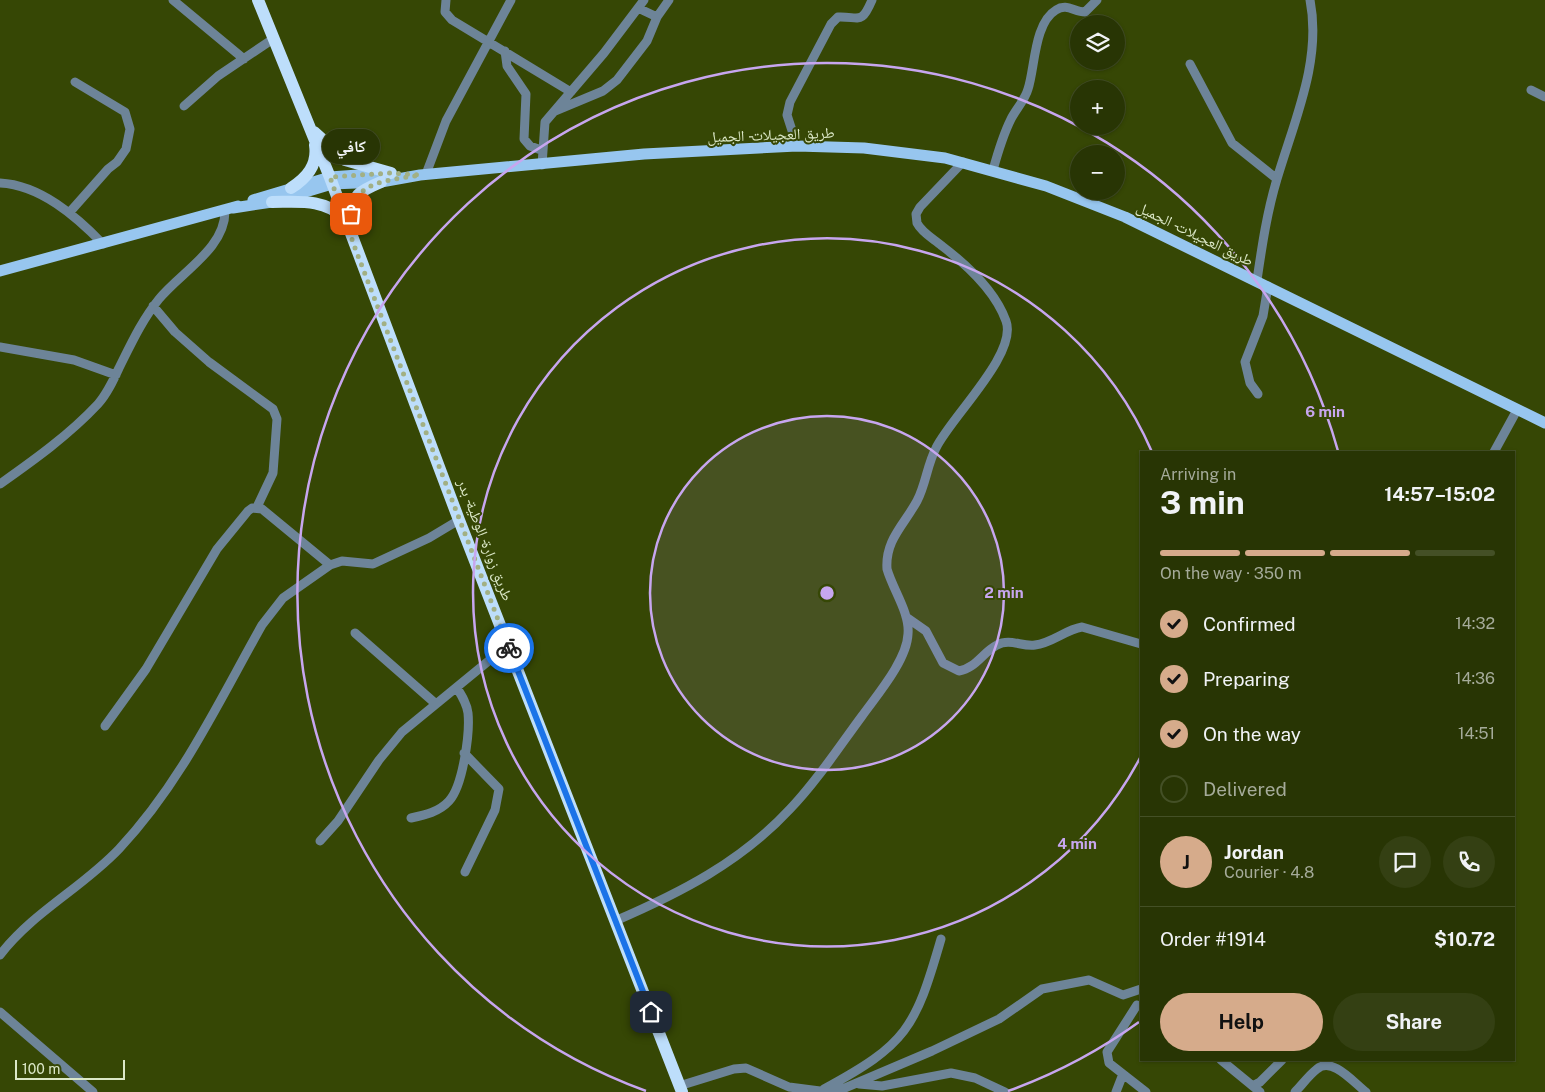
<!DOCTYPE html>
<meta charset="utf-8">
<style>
:root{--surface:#283504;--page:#344013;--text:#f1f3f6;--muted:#a5ab9a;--line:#445026;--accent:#d6ab8b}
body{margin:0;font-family:"Public Sans","Noto Naskh Arabic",sans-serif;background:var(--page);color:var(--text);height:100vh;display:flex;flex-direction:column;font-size:19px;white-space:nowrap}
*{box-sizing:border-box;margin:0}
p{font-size:16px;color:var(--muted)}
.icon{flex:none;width:28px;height:28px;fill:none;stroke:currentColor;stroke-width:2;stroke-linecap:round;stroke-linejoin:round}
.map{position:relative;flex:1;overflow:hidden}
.panel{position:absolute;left:1140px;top:451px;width:375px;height:610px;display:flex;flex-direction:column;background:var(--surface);border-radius:0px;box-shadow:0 1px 4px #0004,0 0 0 1px var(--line)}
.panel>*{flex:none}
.buttons{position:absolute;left:1070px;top:15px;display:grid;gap:10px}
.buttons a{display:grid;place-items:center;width:55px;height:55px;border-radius:50%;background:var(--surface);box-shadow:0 1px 4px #0004,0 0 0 1px var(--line);font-size:25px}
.scale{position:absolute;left:15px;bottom:12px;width:110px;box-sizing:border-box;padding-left:5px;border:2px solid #dce8c8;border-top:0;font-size:14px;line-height:18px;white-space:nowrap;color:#dce8c8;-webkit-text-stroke:4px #364705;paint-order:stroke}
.pin{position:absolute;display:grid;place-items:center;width:42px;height:42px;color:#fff;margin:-21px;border-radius:10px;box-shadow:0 2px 8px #0006}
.courier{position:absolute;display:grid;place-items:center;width:50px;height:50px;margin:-25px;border:4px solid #1a73e8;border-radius:50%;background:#fff;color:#222;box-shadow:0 1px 6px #0007}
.bubble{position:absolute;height:35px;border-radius:18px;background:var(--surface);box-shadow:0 1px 4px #0004,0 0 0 1px var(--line);font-size:16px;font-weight:700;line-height:35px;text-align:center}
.head em{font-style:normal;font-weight:700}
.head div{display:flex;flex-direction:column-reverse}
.head{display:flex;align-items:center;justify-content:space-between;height:85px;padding:0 20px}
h1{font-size:32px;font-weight:700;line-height:38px}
.bar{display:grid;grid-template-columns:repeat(4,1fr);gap:8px 5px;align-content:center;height:60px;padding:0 20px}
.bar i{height:6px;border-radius:4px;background:var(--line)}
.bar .current{background:var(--accent)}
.bar p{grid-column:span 4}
.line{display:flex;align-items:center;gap:12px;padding:0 20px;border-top:1px solid var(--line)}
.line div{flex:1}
.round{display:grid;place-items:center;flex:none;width:52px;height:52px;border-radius:26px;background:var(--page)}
ol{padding:0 20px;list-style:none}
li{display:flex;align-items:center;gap:15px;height:55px}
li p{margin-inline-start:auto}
li .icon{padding:5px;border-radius:50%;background:var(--accent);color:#111;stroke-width:4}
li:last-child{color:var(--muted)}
li i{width:28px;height:28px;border:2px solid var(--line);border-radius:50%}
.cta{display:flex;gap:10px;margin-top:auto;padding:10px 20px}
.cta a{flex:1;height:58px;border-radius:30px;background:var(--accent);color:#111;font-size:20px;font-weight:700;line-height:58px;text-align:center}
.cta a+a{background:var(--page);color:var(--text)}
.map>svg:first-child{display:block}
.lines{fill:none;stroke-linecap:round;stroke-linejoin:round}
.minor{stroke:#6d8498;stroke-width:9}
.major{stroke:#97c6ef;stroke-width:11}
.highway{stroke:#bddefb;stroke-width:12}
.done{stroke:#a2b084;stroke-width:5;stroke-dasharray:0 9}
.route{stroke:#1a73e8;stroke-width:6}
.ring{fill:none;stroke:#c7a6ef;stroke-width:2.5}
.labels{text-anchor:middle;stroke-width:4;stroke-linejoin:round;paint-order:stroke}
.street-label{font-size:15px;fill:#dce8c8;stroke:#364705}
.centre{fill:#c7a6ef;stroke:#364705;stroke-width:2.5}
.ring-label{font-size:15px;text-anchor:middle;font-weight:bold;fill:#c7a6ef;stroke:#364705;stroke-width:4;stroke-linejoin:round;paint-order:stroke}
</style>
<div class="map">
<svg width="1545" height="1092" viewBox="0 0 1545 1092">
<rect width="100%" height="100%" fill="#364705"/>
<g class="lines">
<path class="minor" d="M173 0 244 59
M446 0 445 12 452 20 571 92
M638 8 657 17
M505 51 507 66 526 94 524 139 530 146 541 150
M1190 64 1232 143 1277 179
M1531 90 1545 97
M184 106 218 76 273 39
M555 111 603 91 617 80 647 41 657 17 669 0
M797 146 787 115 790 102 831 24 838 17C859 16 861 26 872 0
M542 165 545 122 604 53 644 0
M993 170C998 152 1003 135 1011 119 1016 109 1025 100 1028 89 1035 68 1034 23 1056 10 1067 3 1074 12 1085 12L1097 0
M426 174 446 121 511 0
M0 183C40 185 76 216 103 244
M69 213 108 169 117 162 126 149 130 129 125 112 75 82
M1257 280C1262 246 1267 212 1277 179 1294 121 1322 61 1310 0
M153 306 175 332 209 362 273 409 277 419 273 473 257 507
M0 347 74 360 116 375
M1258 394 1250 383 1245 362 1263 316 1268 286
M1494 452 1517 410
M0 484C34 460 69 435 98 404 107 394 113 381 119 368 131 344 142 320 159 299 181 272 226 248 225 210
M906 617 926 631 943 663 959 671C976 668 983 652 997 645 1010 638 1022 647 1035 645 1052 643 1065 630 1082 627L1141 644
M355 633 436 704
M105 726 146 669 217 549 248 511 252 508 262 509 330 565
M464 753 499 789 495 810 465 872
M411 818C425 815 439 812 449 801 463 786 470 733 468 713 467 704 462 696 457 688
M320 841 338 821 379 760 402 732 508 645
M615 921C680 893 741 862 790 809 817 781 839 747 862 716 877 695 907 660 908 634 910 613 893 590 887 569 885 540 904 525 917 501 926 484 927 465 936 448 951 417 1018 354 1006 321 995 290 967 265 942 246 934 239 922 233 917 223L916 214 920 207 963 162
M0 955C33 912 82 888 119 849 181 783 218 703 262 625L283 598 330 565 342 561 373 564 429 538 459 520
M0 1012 93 1092
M1221 1060 1260 1092
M1123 1074 1146 1092
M859 1084 882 1086 951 1073 975 1078 1005 1092
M679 1086 734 1069 746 1068 789 1087 820 1091 845 1088 932 1051 999 1019 1042 989 1089 980 1123 995 1141 989
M1253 1086 1260 1082 1282 1060
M824 1089C907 1044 915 1029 941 939
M1116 1092 1123 1074 1109 1063 1107 1052 1137 1005
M1295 1092C1302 1085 1308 1076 1317 1069 1332 1056 1354 1083 1366 1092"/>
<path class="major" d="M253 200 330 177 386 173
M233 208 272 202 332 184 381 182 420 175 644 154 797 146 864 148 945 158 1046 186 1125 217 1545 423
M0 271 238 206"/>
<path class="highway" d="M258 0 329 175 459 520 682 1092
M314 132 345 160 391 173
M291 188C307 178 318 165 315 145
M272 202C297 202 324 198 344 218
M349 228C357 197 348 196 381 182"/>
</g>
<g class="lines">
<path class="done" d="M351 214C354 180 394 180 420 175L391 173 330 177 355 248 509 648"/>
<path class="route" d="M509 648 651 1012"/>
</g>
<circle cx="827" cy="593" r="177" fill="#c7a6ef" fill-opacity=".12"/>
<g class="ring">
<circle cx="827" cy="593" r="177"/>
<path d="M1141 756A354 354 0 1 1 1152 452"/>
<path d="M1139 1022A530 530 0 0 1 1008 1091M646 1091A530 530 0 1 1 1338 451"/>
</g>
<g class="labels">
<g class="street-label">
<text transform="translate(771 135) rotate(-2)" y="5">طريق العجيلات- الجميل</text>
<text transform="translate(1195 234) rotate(26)" y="5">طريق العجيلات- الجميل</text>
<text transform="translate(485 540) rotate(69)" y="5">طريق زوارة- الوطية- بدر</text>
</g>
</g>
<circle cx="827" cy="593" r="8" class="centre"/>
<g class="ring-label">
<text x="1325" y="417">6 min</text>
<text x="1004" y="598">2 min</text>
<text x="1077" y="849">4 min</text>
</g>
</svg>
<div class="buttons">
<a><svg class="icon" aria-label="layers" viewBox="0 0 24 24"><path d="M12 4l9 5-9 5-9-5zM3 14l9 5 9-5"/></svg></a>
<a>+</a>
<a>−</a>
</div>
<div class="scale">100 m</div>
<div class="pin" style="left:351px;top:214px;background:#ea580c"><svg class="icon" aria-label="bag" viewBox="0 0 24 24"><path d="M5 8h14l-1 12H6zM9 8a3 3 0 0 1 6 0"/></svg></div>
<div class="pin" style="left:651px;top:1012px;background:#1f2937"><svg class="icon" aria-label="home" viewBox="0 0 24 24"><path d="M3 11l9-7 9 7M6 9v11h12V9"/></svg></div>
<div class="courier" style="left:509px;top:648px"><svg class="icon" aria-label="bike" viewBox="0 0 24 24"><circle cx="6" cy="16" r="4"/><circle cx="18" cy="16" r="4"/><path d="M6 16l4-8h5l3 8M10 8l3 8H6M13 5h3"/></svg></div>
<div class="bubble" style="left:322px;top:129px;width:58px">كافي</div>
<section class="panel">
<div class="head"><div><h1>3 min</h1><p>Arriving in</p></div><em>14:57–15:02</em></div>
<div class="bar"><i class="current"></i><i class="current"></i><i class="current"></i><i></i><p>On the way · 350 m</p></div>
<ol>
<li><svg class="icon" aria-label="check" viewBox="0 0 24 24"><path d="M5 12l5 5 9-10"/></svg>Confirmed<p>14:32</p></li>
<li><svg class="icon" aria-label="check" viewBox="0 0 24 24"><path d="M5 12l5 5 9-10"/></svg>Preparing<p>14:36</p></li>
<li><svg class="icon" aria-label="check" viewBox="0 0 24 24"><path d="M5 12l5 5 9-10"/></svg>On the way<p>14:51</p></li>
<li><i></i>Delivered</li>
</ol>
<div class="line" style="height:90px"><b class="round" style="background:var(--accent);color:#111">J</b><div><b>Jordan</b><p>Courier · 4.8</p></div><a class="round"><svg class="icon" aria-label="chat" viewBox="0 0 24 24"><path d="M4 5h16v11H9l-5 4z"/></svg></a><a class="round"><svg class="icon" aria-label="phone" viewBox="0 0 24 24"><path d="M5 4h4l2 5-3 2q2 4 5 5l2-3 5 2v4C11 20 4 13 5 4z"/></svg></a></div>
<div class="line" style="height:65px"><div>Order #1914</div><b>$10.72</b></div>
<div class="cta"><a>Help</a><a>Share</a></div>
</section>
</div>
